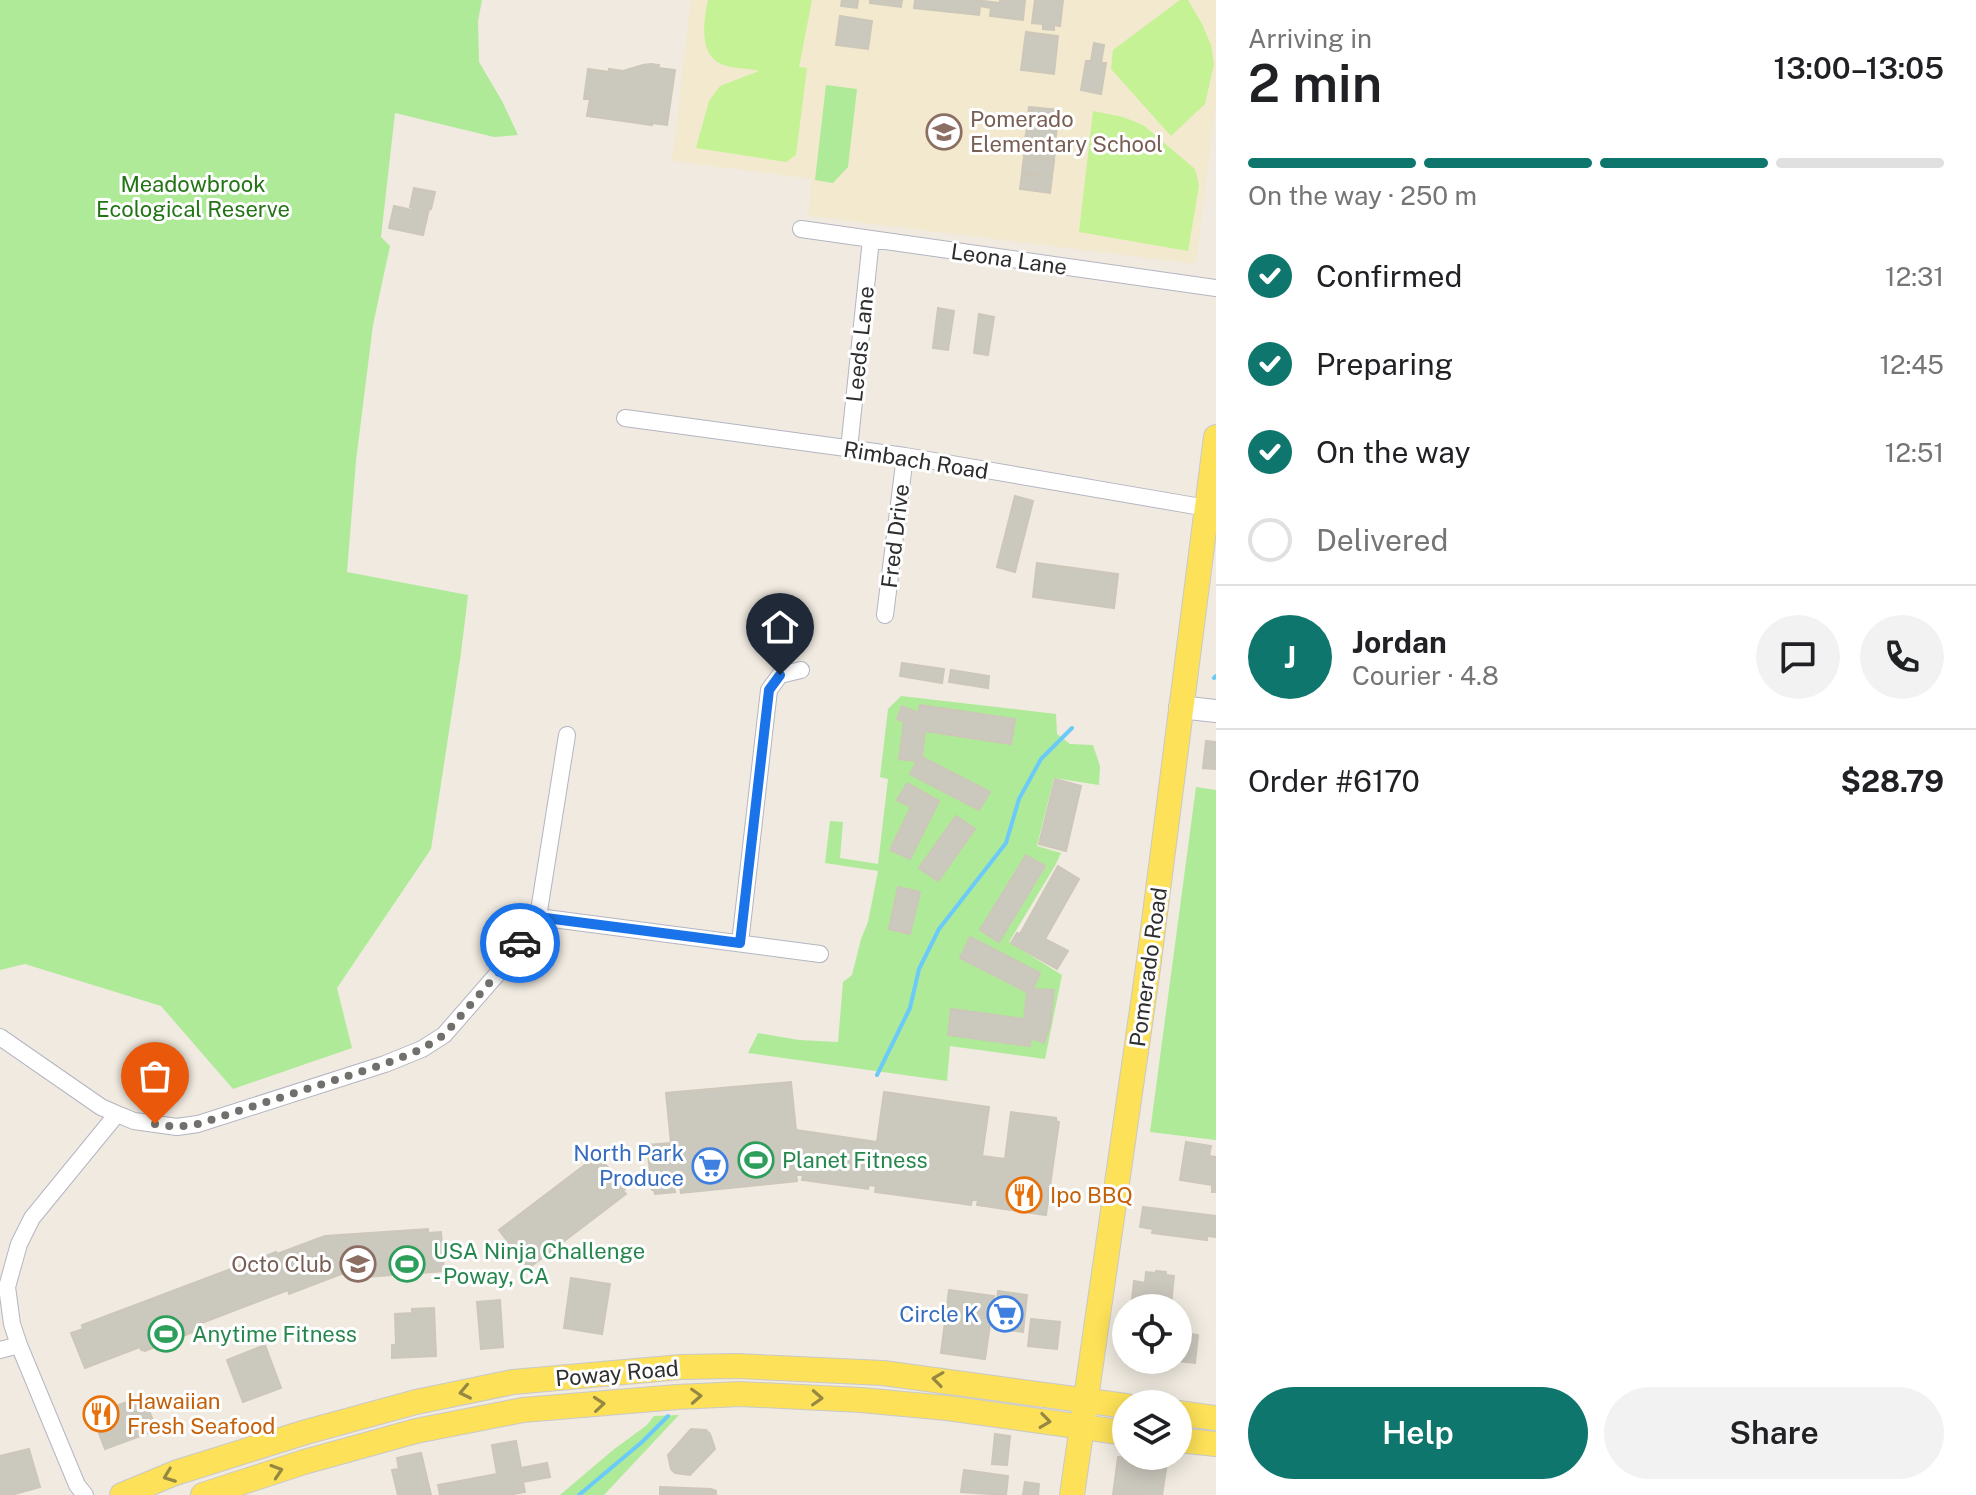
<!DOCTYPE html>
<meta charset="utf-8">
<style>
:root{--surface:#fff;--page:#f2f2f2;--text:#202124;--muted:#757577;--line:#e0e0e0;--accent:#0f766e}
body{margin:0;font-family:"Public Sans",sans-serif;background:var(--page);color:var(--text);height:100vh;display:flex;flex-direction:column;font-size:30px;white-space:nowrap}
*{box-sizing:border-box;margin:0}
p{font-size:26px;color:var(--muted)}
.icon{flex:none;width:44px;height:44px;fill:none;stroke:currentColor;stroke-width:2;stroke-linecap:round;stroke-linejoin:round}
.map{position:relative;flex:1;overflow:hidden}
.drawer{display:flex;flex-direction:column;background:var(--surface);width:760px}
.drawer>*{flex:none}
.fabs{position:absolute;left:1112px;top:1294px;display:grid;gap:16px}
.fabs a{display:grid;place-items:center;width:80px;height:80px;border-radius:50%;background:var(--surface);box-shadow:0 4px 20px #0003;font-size:40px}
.pin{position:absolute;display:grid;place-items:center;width:68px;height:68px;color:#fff;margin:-82px -34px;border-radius:50% 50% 50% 0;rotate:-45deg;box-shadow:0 0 8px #0007}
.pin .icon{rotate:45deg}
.courier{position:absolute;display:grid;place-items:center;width:80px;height:80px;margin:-40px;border:6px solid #1a73e8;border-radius:50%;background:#fff;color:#222;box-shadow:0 2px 10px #0007}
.overview em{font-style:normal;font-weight:600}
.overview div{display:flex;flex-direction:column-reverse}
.overview{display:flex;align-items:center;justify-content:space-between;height:136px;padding:0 32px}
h1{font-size:52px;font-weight:600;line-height:60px}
.bar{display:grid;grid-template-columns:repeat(4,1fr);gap:12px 8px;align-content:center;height:96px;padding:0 32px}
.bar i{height:10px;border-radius:6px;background:var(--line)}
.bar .selected{background:var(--accent)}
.bar p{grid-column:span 4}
.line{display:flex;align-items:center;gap:20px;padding:0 32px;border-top:2px solid var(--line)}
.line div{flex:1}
.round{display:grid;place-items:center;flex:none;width:84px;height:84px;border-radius:42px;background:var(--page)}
ol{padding:0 32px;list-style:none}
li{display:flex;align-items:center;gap:24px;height:88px}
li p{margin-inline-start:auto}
li .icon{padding:8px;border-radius:50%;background:var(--accent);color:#fff;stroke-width:4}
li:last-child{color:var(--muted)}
li i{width:44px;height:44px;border:4px solid var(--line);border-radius:50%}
.primary-button{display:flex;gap:16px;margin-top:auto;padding:16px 32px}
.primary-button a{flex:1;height:92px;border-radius:48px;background:var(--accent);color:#fff;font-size:32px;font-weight:600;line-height:92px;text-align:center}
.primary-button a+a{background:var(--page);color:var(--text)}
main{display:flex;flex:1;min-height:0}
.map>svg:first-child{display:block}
.education{fill:#f2e9cf}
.green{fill:#afea99}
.pitch{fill:#c4f294}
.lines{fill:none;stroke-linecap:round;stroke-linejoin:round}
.stream{stroke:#6ccaf9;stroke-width:4}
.building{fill:#cbc8be;stroke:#ccc7b9;stroke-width:2}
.street-casing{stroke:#b4b5c2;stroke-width:18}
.secondary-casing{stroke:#b4b5c2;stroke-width:24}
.primary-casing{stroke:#c9c9c9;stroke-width:26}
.street{stroke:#fff;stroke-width:16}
.secondary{stroke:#fff;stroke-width:22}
.primary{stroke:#fde158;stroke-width:24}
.oneway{stroke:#968843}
.done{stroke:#72706c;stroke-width:8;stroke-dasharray:0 14.4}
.route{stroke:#1a73e8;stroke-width:10}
.labels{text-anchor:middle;stroke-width:6;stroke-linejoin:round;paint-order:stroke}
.education-label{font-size:22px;fill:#785e54;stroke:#fff;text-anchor:start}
.park-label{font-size:22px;fill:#227415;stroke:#fff}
.street-label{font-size:22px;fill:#2e2e2e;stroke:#fff}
.shop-label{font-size:22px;fill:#366cbe;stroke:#fff;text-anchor:end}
.leisure-label{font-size:22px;fill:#27864d;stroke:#fff;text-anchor:start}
.food-label{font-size:22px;fill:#c56008;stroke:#fff;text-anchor:start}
</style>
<main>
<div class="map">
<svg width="1216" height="1495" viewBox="0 0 1216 1495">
<rect width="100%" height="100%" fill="#f0eae0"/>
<path class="education" d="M691 0H1216V103L1196 264 808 216 812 179 672 161Z"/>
<path class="green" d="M0 0H482L478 21 479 62 502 101 518 135 494 137 395 113 381 237 390 246 373 325 356 461 347 572 468 595 461 653 431 849 337 988 352 1048 233 1089 161 1006 25 964 0 970Z
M826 85 857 89 848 167 833 183 815 180Z
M901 696 1056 714 1057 734 1070 744 1093 745 1100 766 1099 785 1054 778 1037 846 1061 853 1056 864 1009 942 1062 975 1045 1059 950 1046 947 1081 748 1053 758 1033 799 1040 838 1042 843 982 852 975 861 939 868 922 878 871 825 863 830 821 843 822 840 858 878 864 888 779 880 777 888 709Z
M1196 787 1216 790V1140L1150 1132Z
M679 1415 604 1495H560L613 1450 647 1425 654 1416Z"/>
<path class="pitch" d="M708 0H812L799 67 807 68 796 155 786 162 696 148 709 101 720 86 759 71C748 68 732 69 721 64 698 53 704 20 708 0Z
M1180 0H1188L1202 24 1211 45 1214 64 1205 104 1171 136 1111 69 1113 50Z
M1093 111 1123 117 1143 125 1195 169 1199 186 1188 251 1079 232Z"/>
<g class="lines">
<path class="stream" d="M1214 678 1216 676
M877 1075 910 1008 919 969 939 929 1006 843 1019 799 1041 759 1072 728
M579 1495 642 1442 668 1416"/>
</g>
<path class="building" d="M842 0H858L857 8 841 6Z
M870 0H902L901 7 870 3Z
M915 0H974L1000 3V0H1025L1023 20 990 16 991 8 980 6 979 15 914 8Z
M1035 0H1063L1060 26 1054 25V30L1043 29V24L1032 23Z
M840 16 872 21 868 49 836 45Z
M1026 32 1058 36 1054 74 1021 70Z
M1094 43 1104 45 1101 63H1106L1101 94 1081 90 1086 61H1091Z
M651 64 659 65 658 68 675 70 667 125 652 123V125L587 116 590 99H584L588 69 609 72V69L623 71 643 65Z
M1029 107 1059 110 1057 126 1027 122Z
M1028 123 1057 127 1055 142 1025 139Z
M1026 140 1056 144 1054 159 1024 156Z
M1024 157 1054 161 1052 176 1022 172Z
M1022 174 1052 177 1050 193 1020 189Z
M414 188 435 192 431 209H429L423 235 389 228 394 206 412 210 413 207H410Z
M938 308 954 311 948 350 933 348Z
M979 314 994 317 988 355 974 353Z
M1015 496 1033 501 1015 572 997 567Z
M1037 563 1118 574 1114 608 1033 597Z
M902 663 944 669 942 683 900 676Z
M951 670 989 676 988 688 949 682Z
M920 705 1015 719 1011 744 925 731 922 757 990 792 979 810 910 774 917 761 899 759 904 722 897 719 902 706 918 713Z
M1206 741 1216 742V769L1203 768Z
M1055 779 1081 786 1066 851 1039 844Z
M907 783 939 801 910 859 890 850 911 807 897 800Z
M956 816 975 829 938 881 919 868Z
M1026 855 1045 866 999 942 980 930Z
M1058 866 1079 879 1045 939 1068 951 1057 969 1011 943 1017 933 1020 934Z
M898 887 920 892 910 934 889 929Z
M970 937 1040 973 1033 989 1054 990 1050 1026 1044 1043 1031 1038 1030 1046 948 1035 951 1009 1024 1019 1027 992 960 958Z
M791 1082 796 1130 877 1142 884 1092 989 1107 982 1156 1005 1159 1011 1112 1056 1118V1121L1059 1122 1046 1215 977 1205 978 1200H972L971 1205 875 1192 876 1186 869 1185 868 1189 802 1180 803 1175H796L797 1181 681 1193 680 1187H674L675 1192 655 1194 654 1190H652L647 1145 671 1143 666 1093Z
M1186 1142 1211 1146 1209 1156 1216 1157V1192H1212V1185L1180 1180Z
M598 1155 625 1189 623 1191 626 1194 530 1267 528 1264 526 1265 499 1230Z
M1143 1207 1216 1216V1237L1207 1236V1240L1152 1233 1153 1229 1140 1227Z
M428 1229V1233L441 1232 444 1271 367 1277V1270L349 1271 289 1294 288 1290 199 1324 201 1329 145 1351 141 1350 140 1347 85 1368 71 1333 83 1329 82 1325 276 1252 277 1254 325 1236Z
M1156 1271 1166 1272V1275L1174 1276 1171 1304 1132 1300 1134 1281 1145 1283 1146 1272 1156 1273Z
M571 1278 610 1284 602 1334 564 1328Z
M949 1290 994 1296 985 1359 941 1353Z
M998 1291 1027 1295 1023 1332 994 1328Z
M500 1300 503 1347 481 1349 477 1302Z
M434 1308 436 1356 392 1358V1345H396L395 1314 412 1313V1309Z
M1031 1319 1060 1322 1057 1349 1028 1346Z
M1178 1332 1198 1335 1195 1363 1169 1360H1178Z
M265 1345 281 1388 243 1402 227 1360Z
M143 1396 157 1430 105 1449 92 1415Z
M691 1429 706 1430 710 1434 715 1449 690 1475 675 1473 671 1469 668 1455Z
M995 1434 1010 1436 1007 1465 992 1464Z
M516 1441 521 1468 547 1463 550 1477 523 1482 525 1492 508 1495H440L438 1485 497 1474 492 1445Z
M29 1449 40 1487 11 1495H0V1456Z
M421 1453 431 1495H398L392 1470 399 1469 397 1458Z
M1118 1457 1167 1463 1162 1495H1113Z
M964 1470 1008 1476 1006 1495 961 1492Z
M1025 1482 1039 1484 1038 1495H1023Z
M660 1487 711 1489 716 1491V1495H660Z"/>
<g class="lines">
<defs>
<path id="street" d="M801 229 1216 288
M625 418 905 456 1207 508
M849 449 871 239
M885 615 905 456
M538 917 820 954
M740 943 769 690 780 675 801 670
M0 1037 101 1107 117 1114 134 1121 177 1127 198 1124 385 1064 422 1049 444 1035 506 964 538 917 567 735
M0 1350 19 1345
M85 1495 77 1485 19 1345 12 1324 7 1287 19 1244 32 1218 117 1114"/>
<path id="secondary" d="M1180 707 1216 711"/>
<path id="primary" d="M1178 1413 1216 1418
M1178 1440 1216 1444
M122 1495 175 1473 306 1432 416 1402 513 1382 681 1367 737 1366 883 1373 1126 1406
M203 1495 304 1462 416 1431 523 1410 677 1397 740 1394 861 1400 947 1408 1126 1433
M1072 1495 1148 968 1216 437"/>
</defs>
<use href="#street" class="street-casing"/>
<use href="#secondary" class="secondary-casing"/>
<use href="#primary" class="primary-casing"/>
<use href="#street" class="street"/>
<use href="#secondary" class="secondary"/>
<use href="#primary" class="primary"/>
</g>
<defs><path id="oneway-chevron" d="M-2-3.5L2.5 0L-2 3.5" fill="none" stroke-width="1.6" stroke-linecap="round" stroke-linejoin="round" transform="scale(2)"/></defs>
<g class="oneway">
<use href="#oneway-chevron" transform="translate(938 1379) rotate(-172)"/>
<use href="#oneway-chevron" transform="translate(465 1392) rotate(168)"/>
<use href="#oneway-chevron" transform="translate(696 1396) rotate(-3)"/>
<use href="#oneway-chevron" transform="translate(817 1398) rotate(3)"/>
<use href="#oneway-chevron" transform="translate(599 1404) rotate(-5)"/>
<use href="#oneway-chevron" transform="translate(1045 1421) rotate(7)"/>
<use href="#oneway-chevron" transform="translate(277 1471) rotate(-18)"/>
<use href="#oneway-chevron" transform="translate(169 1476) rotate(159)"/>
</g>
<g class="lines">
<path class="done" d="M155 1124 177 1127 198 1124 385 1064 422 1049 444 1035 506 964 520 943"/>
<path class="route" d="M520 943 538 917 740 943 769 690 780 675"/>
</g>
<defs>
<symbol id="school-ring" viewBox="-11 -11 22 22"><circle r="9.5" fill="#fff" stroke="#8d6e63" stroke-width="1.5"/><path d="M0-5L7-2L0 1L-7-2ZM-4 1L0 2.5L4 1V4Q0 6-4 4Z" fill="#8d6e63"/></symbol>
<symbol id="stadium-ring" viewBox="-11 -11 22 22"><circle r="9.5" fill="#fff" stroke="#2e9e5b" stroke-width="1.5"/><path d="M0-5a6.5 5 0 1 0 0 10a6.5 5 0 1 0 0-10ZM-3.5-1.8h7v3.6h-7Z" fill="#2e9e5b"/></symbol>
<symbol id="supermarket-ring" viewBox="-11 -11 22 22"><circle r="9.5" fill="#fff" stroke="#3f7fe0" stroke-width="1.5"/><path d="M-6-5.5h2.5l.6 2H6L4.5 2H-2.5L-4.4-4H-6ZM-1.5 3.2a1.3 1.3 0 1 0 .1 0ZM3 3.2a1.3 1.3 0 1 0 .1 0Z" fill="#3f7fe0"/></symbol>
<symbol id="restaurant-ring" viewBox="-11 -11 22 22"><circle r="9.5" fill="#fff" stroke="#e8710a" stroke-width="1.5"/><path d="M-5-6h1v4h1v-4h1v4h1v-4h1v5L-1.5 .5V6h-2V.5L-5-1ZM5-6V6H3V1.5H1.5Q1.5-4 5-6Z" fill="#e8710a"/></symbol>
</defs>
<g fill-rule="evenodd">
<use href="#school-ring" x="924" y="112" width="40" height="40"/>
<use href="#stadium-ring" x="736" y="1140" width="40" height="40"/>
<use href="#supermarket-ring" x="690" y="1146" width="40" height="40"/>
<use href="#restaurant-ring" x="1004" y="1175" width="40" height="40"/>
<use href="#school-ring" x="338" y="1244" width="40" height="40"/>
<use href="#stadium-ring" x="387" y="1244" width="40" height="40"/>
<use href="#supermarket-ring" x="985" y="1294" width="40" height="40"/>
<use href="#stadium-ring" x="146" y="1314" width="40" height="40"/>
<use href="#restaurant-ring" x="81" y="1394" width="40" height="40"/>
</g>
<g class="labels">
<g class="education-label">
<text x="970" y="127">Pomerado<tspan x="970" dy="25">Elementary School</tspan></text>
<text x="332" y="1272" text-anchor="end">Octo Club</text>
</g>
<g class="park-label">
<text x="193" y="192">Meadowbrook<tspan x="193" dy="25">Ecological Reserve</tspan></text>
</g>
<g class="street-label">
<text transform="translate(1009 259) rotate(8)" y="8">Leona Lane</text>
<text transform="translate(860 344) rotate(-84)" y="8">Leeds Lane</text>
<text transform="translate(916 460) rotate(9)" y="8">Rimbach Road</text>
<text transform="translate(895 536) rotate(-83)" y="8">Fred Drive</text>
<text transform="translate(1148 967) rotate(-82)" y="8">Pomerado Road</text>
<text transform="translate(617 1373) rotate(-5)" y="8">Poway Road</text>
</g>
<g class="shop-label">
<text x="684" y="1161">North Park<tspan x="684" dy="25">Produce</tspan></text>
<text x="979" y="1322">Circle K</text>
</g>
<g class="leisure-label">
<text x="782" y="1168">Planet Fitness</text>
<text x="433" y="1259">USA Ninja Challenge<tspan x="433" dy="25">- Poway, CA</tspan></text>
<text x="192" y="1342">Anytime Fitness</text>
</g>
<g class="food-label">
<text x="1050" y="1203">Ipo BBQ</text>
<text x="127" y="1409">Hawaiian<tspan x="127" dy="25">Fresh Seafood</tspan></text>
</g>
</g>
</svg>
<div class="fabs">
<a><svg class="icon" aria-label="locate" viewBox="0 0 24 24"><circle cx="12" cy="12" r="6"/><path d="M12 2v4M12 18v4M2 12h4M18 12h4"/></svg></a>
<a><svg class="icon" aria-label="layers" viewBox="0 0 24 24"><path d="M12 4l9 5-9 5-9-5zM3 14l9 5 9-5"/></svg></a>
</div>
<div class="pin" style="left:155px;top:1124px;background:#ea580c"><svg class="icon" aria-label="bag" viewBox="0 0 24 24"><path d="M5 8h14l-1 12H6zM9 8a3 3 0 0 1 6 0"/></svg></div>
<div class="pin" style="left:780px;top:675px;background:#1f2937"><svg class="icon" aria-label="home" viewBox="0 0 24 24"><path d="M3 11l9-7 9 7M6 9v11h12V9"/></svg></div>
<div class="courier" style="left:520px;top:943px"><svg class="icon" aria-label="car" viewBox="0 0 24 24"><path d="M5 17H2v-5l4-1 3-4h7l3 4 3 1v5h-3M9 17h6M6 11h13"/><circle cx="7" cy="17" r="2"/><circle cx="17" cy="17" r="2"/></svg></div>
</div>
<section class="drawer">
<div class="overview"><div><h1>2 min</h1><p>Arriving in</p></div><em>13:00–13:05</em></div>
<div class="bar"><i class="selected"></i><i class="selected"></i><i class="selected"></i><i></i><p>On the way · 250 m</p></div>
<ol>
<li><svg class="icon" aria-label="check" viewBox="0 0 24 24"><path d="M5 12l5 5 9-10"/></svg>Confirmed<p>12:31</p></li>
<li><svg class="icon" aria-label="check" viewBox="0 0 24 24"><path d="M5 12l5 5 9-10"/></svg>Preparing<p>12:45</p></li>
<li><svg class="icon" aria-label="check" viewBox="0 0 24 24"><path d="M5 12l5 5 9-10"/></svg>On the way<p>12:51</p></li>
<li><i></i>Delivered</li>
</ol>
<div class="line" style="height:144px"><b class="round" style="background:var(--accent);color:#fff">J</b><div><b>Jordan</b><p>Courier · 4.8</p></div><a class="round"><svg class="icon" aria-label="chat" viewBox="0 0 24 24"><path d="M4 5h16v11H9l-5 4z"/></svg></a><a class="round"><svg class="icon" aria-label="phone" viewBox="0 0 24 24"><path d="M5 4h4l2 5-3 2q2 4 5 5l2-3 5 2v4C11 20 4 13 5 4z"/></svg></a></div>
<div class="line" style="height:104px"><div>Order #6170</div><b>$28.79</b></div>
<div class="primary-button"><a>Help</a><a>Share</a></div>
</section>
</main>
